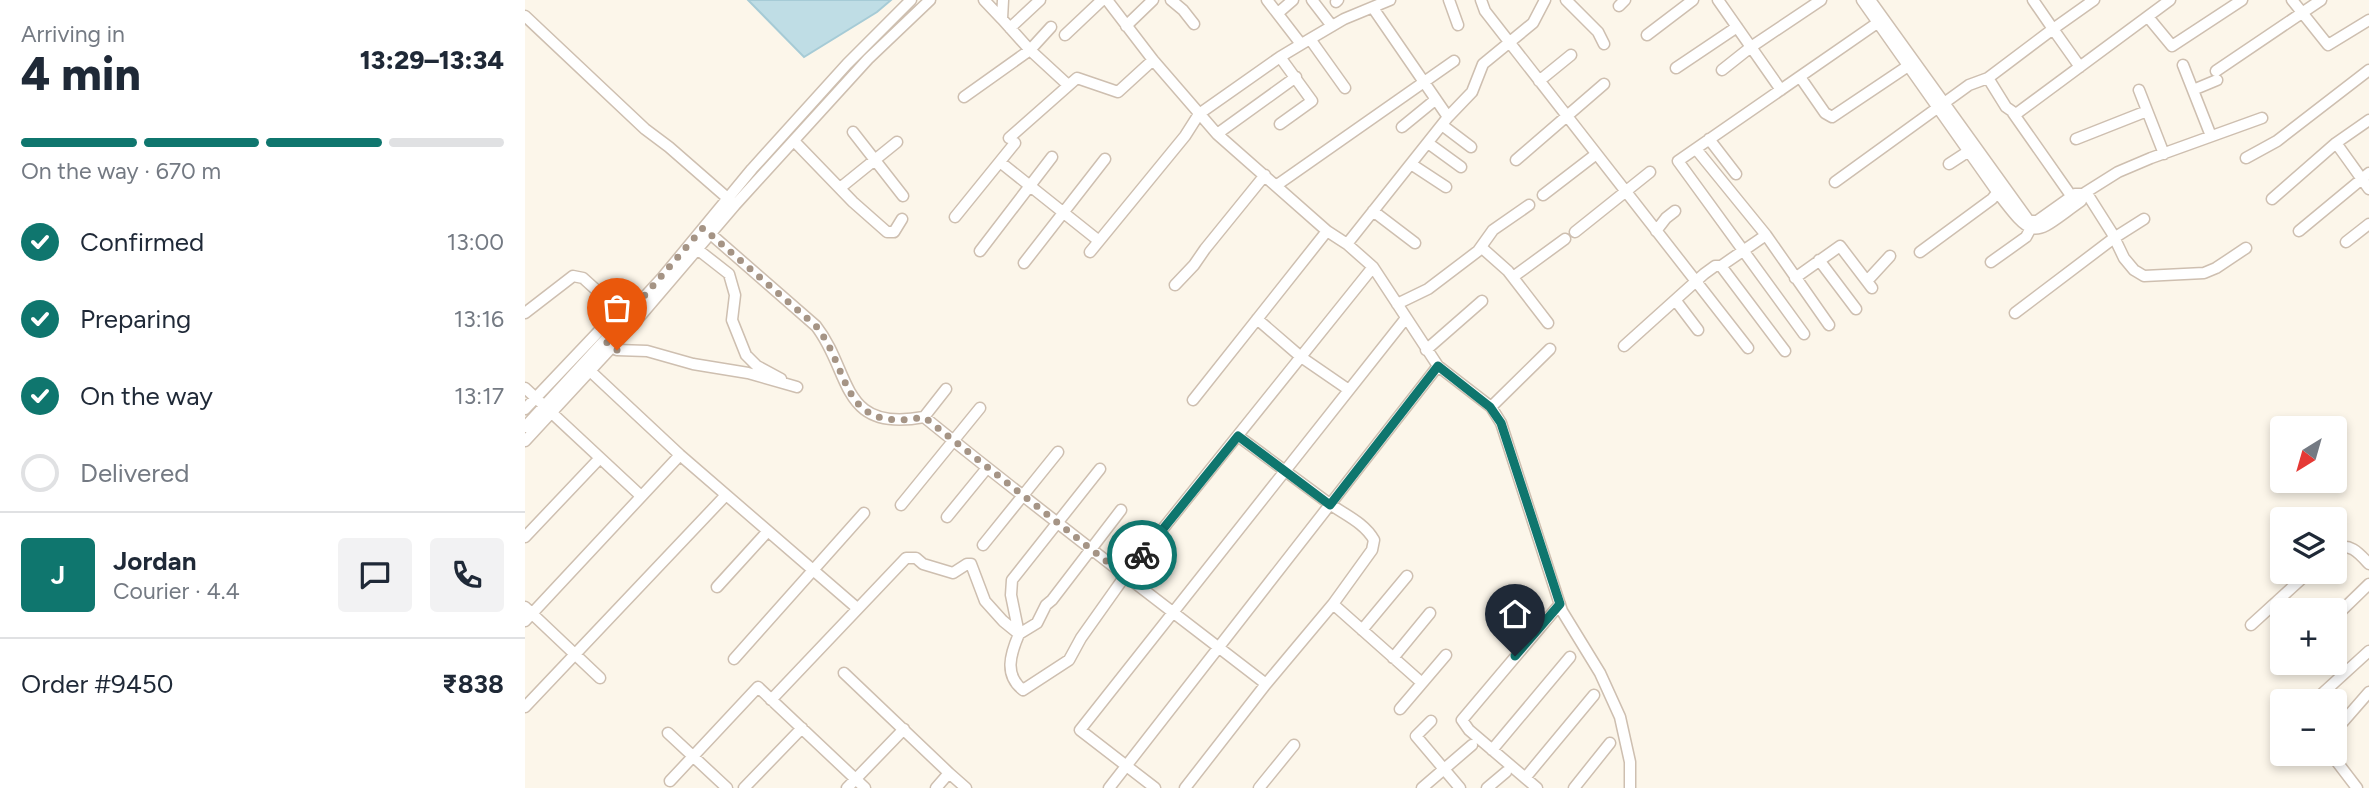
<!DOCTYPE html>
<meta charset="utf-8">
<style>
:root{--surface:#fff;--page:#f2f2f3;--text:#1f2937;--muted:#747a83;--line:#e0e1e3;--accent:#0f766e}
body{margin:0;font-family:Figtree,sans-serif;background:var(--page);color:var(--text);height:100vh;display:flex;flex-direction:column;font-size:26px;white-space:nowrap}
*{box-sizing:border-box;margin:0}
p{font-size:23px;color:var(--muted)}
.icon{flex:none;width:38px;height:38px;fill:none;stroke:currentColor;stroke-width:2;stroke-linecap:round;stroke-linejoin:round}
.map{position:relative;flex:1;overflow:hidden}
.drawer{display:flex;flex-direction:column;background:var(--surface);width:525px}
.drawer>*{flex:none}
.needle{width:46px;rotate:217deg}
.controls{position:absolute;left:1745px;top:416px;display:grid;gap:14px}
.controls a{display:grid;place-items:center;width:77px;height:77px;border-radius:7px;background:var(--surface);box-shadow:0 4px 10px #0003;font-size:35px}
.pin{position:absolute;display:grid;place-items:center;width:60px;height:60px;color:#fff;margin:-72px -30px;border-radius:50% 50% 50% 0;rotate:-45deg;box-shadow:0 0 7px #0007}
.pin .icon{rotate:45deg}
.courier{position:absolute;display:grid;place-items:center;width:70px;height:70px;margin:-35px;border:5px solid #0f766e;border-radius:50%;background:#fff;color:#222;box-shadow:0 2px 9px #0007}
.headline em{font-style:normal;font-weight:800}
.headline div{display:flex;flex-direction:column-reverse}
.headline{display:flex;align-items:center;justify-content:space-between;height:119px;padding:0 21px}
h1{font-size:46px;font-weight:800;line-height:52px}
.bar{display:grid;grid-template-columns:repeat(4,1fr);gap:10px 7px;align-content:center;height:84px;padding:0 21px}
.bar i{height:9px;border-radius:5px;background:var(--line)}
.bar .on{background:var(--accent)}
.bar p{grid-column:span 4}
.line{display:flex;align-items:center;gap:18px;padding:0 21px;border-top:2px solid var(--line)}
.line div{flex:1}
.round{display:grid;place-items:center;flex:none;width:74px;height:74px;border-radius:7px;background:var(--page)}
ol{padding:0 21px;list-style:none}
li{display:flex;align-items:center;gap:21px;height:77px}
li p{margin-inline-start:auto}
li .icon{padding:7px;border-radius:50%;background:var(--accent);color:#fff;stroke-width:4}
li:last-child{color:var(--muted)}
li i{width:38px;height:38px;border:4px solid var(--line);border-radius:50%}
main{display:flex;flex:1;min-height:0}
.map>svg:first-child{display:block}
.water{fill:#bfdde5;stroke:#a6cbd6;stroke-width:2}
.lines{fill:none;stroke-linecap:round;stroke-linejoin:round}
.minor-casing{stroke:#cebfb0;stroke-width:13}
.minor{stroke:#fff;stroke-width:10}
.done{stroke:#a59485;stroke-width:7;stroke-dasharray:0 12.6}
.route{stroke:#0f766e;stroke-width:9}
</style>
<main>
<section class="drawer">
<div class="headline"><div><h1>4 min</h1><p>Arriving in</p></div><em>13:29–13:34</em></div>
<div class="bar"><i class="on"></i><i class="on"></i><i class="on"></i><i></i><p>On the way · 670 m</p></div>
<ol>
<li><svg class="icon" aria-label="check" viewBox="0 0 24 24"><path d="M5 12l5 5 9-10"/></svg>Confirmed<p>13:00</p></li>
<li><svg class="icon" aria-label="check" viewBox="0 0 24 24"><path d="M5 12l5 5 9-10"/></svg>Preparing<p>13:16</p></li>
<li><svg class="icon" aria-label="check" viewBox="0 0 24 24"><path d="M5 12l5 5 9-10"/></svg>On the way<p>13:17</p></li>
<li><i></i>Delivered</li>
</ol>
<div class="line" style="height:126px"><b class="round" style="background:var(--accent);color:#fff">J</b><div><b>Jordan</b><p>Courier · 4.4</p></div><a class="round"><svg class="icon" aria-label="chat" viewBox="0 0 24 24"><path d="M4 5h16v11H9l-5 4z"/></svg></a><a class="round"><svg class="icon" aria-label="phone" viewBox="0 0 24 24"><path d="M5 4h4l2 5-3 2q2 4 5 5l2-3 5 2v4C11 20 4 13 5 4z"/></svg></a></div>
<div class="line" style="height:91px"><div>Order #9450</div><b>₹838</b></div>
</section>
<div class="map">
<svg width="1844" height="788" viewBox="0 0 1844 788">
<rect width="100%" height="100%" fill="#fcf6ea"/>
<path class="water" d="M223 0H366L352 12 279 57Z"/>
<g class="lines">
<defs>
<path id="minor" d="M459 0 477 19
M478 0 477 19 505 50 543 85
M582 0 628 60 692 134 802 231 822 244 848 267 913 366 966 407 976 423 1037 611 1075 673 1095 717 1105 762V788
M646 0 658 10 669 24
M742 0 776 44
M787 0 807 26
M924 0 933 25
M956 0 960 11 1223 348
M1041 0 1073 32 1079 44
M1193 0 1256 90
M1337 0 1473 193C1511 243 1508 235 1556 201L1558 194 1593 172 1626 158 1737 118
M1345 0 1504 221H1512L1550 194H1558
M1767 0 1803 45 1844 20
M811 2 813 0
M1094 6 1100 0
M848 8 923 117
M753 13 768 0
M0 16 120 129 144 147 207 202
M1623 17 1647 46 1717 0
M601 26 628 0
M485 28 515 0
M540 35 577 0
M1122 35 1168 0
M785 39 820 88
M1658 65 1686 136
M1555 67 1528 29 1569 0
M1151 68 1212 27
M1197 70 1226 47 1296 0
M1691 71 1796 0
M1275 77 1300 113 1307 117 1386 64
M1463 78 1528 29 1508 0
M1014 81 1046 55
M1614 90 1639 154
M1668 90 1692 80
M439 97 505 50 526 27
M1488 113 1547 197
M755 124 787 101 755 57
M917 125 946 147
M877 127 910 100
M328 132 378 196
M692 134 771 77
M484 138 552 78 593 92 628 60
M1184 139 1211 174
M1551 139 1622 111
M269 141 328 202 362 232H369L377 219
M903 143 936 167
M1811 143 1844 189
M1171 149 1241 235 1304 325
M1721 158 1752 141 1844 70
M991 160 1079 84
M475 162 574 241
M886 164 921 187
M1424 164 1447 149
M1310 182 1444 85 1463 78 1481 107 1491 114 1645 0
M752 185 929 61
M315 188 372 142
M1561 192 1587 233 1599 258 1609 270 1619 276 1679 273 1691 268 1721 248
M1018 195 1070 155
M1747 199 1811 143 1844 120
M848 211 890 243
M430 217 490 143
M181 230 291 326C327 372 314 433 399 417L421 389
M1131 231 1141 218 1150 211
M1774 231 1844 173
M1050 232 1125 172
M1821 242 1844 224
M822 244 923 117 947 92 958 64 1008 23 1020 0
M956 247 983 271 1023 323
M172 249 204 274 210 295 207 320 221 355 232 366 256 379
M455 251 527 157
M565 252 660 136 674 114 755 57 785 39 819 19 865 0
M1395 252 1467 199 1475 189
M1294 260 1331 309
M1466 262 1501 237 1507 226
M499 263 580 159
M1196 266 1260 351
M988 277 1040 239
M1270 278 1315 246 1347 288
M1342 281 1365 256
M650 285 669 265 680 249 740 175
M1151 301 1173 330
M872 304 903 289 953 251 968 230 1004 205
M0 313 48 276 58 278 99 315
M1490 313 1589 238 1619 219
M732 319 776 357 824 390
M1279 334 1153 161 1358 19
M85 346 92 350 122 351 168 364 223 373 272 387
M1099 346 1179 274 1190 266H1196L1241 235
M901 350 957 301
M63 369 155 455 332 608
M0 388 116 496
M668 400 802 231
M966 407 1025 349
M0 409 94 310
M399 417C511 508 627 596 741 684L660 788
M0 427 137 278 227 169 322 64 386 0
M713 436C743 458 772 480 802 502 818 514 839 522 849 540L847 550 808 604 897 683
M0 441 111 321 210 205 343 59 405 0
M376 505 455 408
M596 510 527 600 521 605 512 623 494 634C485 655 479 675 498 690L544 660 556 638 600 576 848 267
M422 517 462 468
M0 537 74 459
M458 545 533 452
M1810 549C1825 542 1834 553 1844 564
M192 587 243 531
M0 607 75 678
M1810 617 1844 584
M0 621 155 455
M1726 625 1784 572
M837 630 882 576
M494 634 486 595 487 580 575 469
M868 658 905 613
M209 659 339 513
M319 673 424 773 411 788
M741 684 808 604
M246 700 381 558H391L398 564 428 573 442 564H446L460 601 478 621 494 634
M1788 702 1844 651
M0 707 201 495
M875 709 921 655
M906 721 891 736 935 788
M1810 731 1844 692
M143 733 202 788
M967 750 1045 657
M1806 754 1832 788
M424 773 441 788
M1000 778 1069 695
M145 781 233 687 340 788
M219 788 277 728
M322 788 379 729
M584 788 913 366
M630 788 555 730 881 318
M734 788 769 745
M897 788 947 745
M962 788 981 772
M1012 788 944 730 937 720 1035 604
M1049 788 1085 743"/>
</defs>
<use href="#minor" class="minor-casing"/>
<use href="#minor" class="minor"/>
</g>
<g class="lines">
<path class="done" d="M92 350 80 341 178 228 291 326C327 371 314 434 399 417L600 576 617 555"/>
<path class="route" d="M617 555 713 436 805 505 913 366 965 407 976 423 1035 604 990 656"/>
</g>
</svg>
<div class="controls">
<a><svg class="needle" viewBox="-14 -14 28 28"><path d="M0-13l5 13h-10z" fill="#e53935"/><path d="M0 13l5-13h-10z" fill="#747a83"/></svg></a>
<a><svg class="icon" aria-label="layers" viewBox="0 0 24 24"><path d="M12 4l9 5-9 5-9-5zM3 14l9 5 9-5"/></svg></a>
<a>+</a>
<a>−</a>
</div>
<div class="pin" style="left:92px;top:350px;background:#ea580c"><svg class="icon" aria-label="bag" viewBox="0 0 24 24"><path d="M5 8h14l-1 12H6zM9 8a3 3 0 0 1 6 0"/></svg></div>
<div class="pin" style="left:990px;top:656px;background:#1f2937"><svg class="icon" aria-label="home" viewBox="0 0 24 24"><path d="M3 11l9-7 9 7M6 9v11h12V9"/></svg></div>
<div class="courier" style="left:617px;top:555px"><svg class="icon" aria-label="bike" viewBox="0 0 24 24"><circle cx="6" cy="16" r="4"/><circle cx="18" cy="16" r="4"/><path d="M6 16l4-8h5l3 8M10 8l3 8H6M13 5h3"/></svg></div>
</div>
</main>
